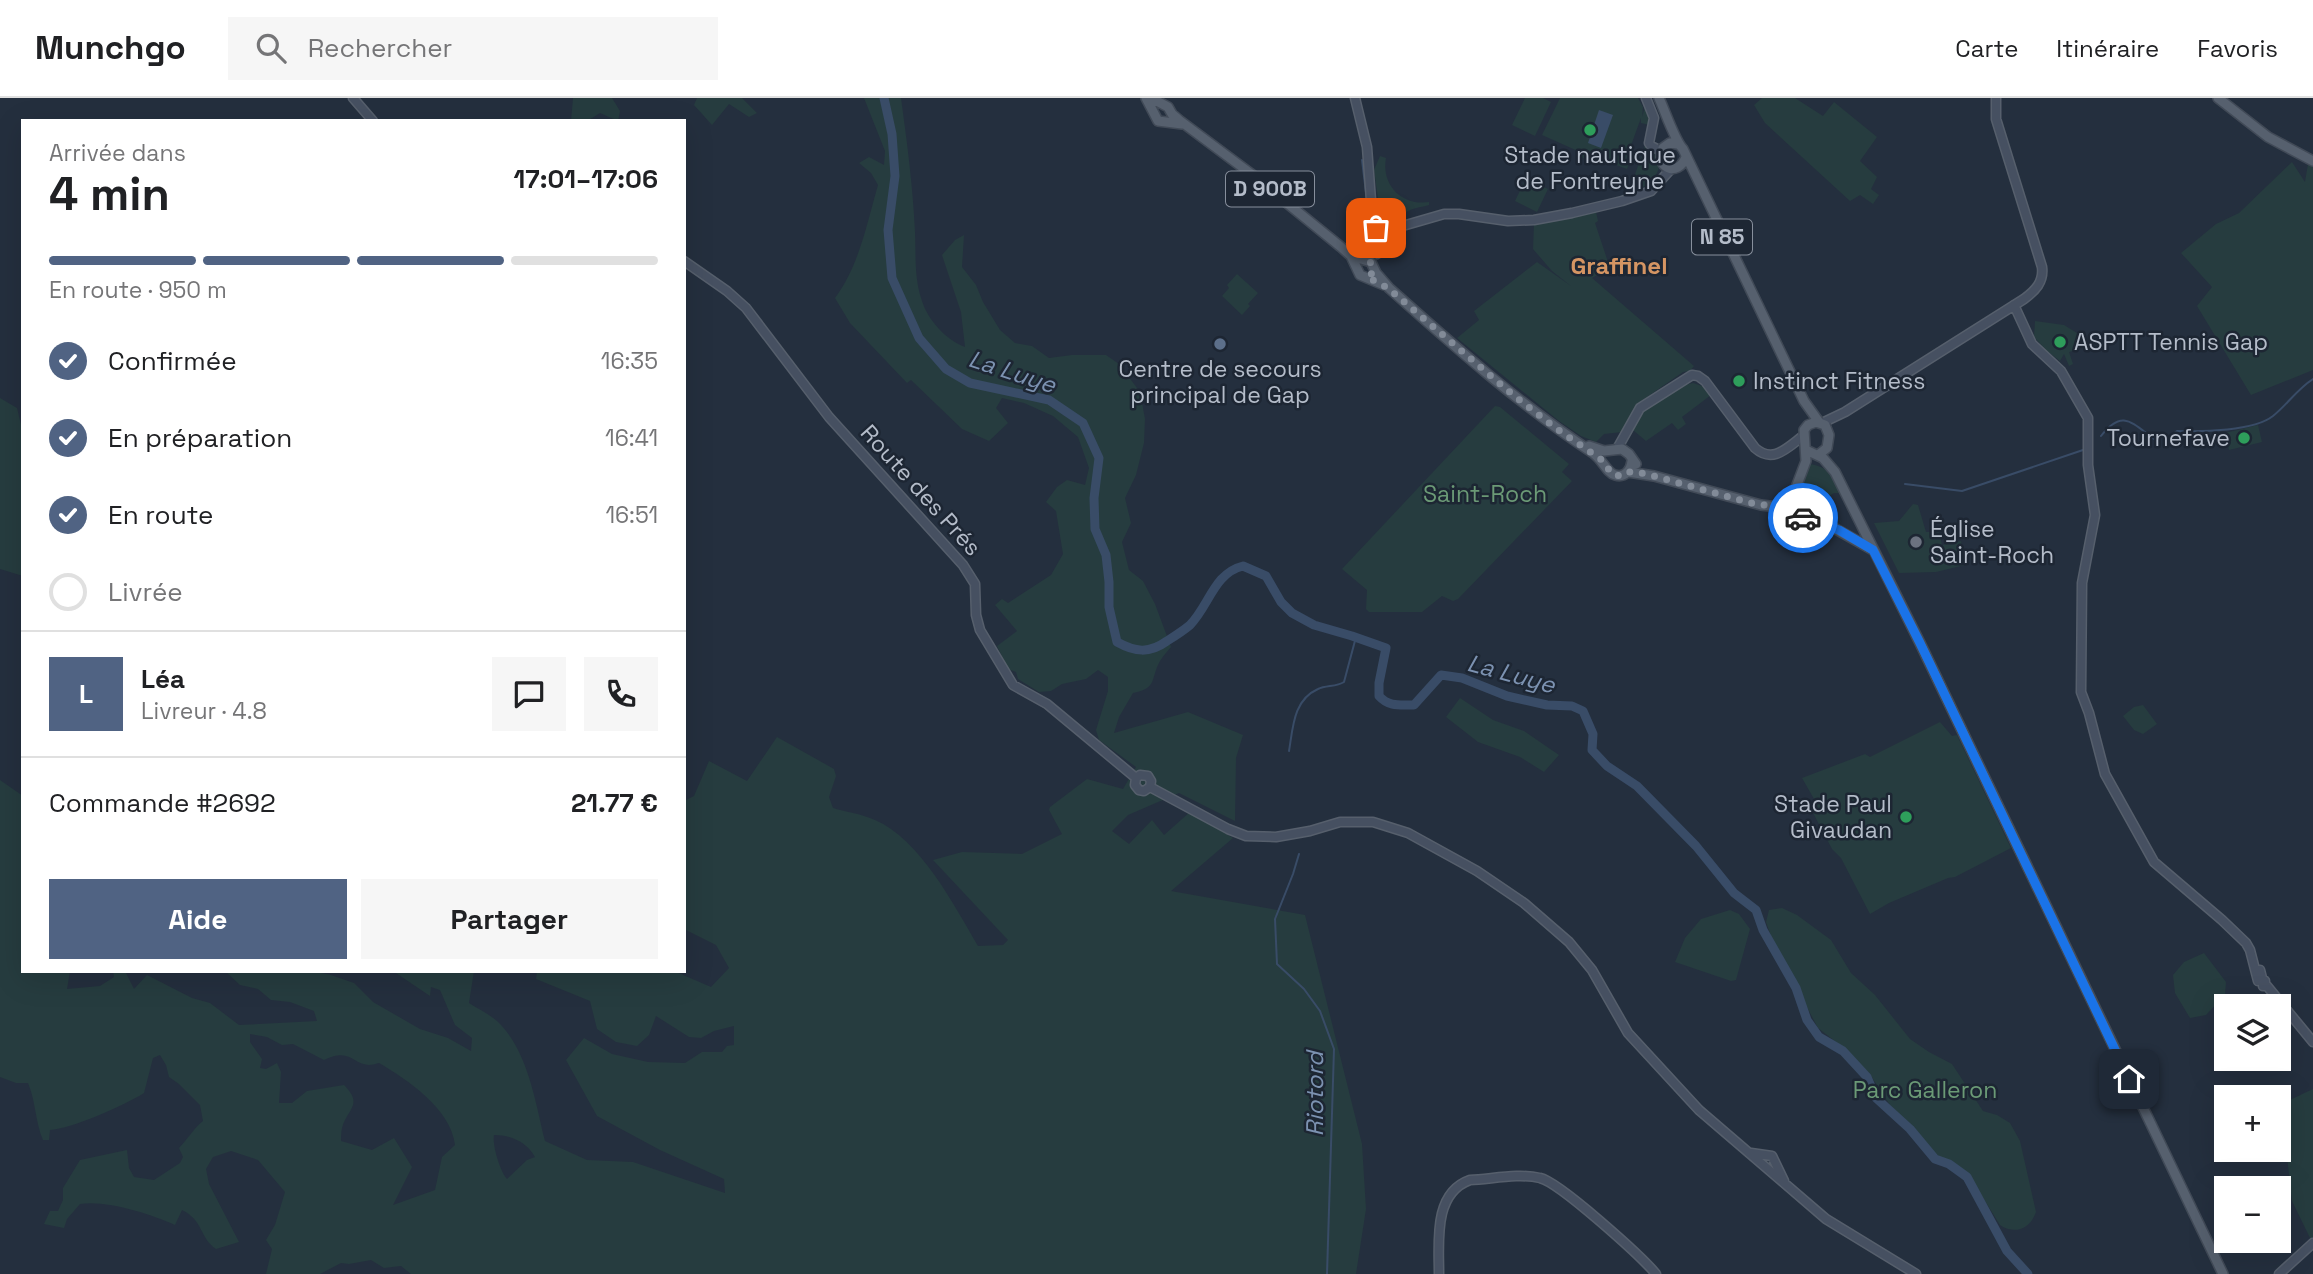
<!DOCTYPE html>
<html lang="fr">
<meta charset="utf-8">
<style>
:root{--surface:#fff;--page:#f6f6f6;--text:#202124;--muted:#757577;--line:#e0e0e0;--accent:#506383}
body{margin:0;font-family:"Space Grotesk",sans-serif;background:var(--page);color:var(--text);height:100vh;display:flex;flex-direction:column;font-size:26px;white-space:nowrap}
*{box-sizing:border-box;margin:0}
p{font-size:23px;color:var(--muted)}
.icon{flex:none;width:38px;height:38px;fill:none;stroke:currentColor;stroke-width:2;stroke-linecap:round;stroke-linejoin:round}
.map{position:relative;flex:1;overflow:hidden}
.details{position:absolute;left:21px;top:21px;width:665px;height:854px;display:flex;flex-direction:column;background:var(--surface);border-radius:0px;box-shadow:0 7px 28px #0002}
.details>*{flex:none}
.fabs{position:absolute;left:2214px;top:896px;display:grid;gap:14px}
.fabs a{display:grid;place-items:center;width:77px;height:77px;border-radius:0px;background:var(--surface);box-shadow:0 7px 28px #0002;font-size:35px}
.pin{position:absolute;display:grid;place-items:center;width:60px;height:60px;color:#fff;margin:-30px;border-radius:14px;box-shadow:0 4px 10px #0006}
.courier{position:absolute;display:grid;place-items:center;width:70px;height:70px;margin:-35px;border:5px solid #1a73e8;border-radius:50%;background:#fff;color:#222;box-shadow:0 2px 9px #0007}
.head em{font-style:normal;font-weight:600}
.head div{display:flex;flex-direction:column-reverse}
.head{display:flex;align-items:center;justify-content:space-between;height:119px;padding:0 28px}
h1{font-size:46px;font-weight:600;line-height:52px}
.bar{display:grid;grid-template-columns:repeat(4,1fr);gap:10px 7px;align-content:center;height:84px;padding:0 28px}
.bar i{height:9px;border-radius:5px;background:var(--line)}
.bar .on{background:var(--accent)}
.bar p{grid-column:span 4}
.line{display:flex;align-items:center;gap:18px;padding:0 28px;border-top:2px solid var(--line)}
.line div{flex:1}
.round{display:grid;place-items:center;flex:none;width:74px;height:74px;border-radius:0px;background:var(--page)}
ol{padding:0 28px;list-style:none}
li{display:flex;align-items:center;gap:21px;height:77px}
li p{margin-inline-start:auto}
li .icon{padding:7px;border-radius:50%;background:var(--accent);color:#fff;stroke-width:4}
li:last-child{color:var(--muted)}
li i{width:38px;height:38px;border:4px solid var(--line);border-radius:50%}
.cta{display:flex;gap:14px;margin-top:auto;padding:14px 28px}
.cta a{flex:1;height:80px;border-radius:0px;background:var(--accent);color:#fff;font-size:28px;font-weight:600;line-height:80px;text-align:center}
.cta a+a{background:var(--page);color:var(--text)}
header{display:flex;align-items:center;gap:42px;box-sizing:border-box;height:98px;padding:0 35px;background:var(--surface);border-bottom:2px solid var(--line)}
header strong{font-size:33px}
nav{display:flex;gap:38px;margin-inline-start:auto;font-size:24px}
.search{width:490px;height:63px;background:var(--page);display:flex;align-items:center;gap:18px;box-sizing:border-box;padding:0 24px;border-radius:0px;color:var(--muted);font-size:26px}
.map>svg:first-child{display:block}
.green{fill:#263c3f;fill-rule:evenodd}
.water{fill:#394c67}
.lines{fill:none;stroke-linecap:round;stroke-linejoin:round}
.stream{stroke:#394c67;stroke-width:2}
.river{stroke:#394c67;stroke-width:9}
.secondary-casing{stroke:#565f6c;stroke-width:11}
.primary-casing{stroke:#414a57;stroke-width:12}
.secondary{stroke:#465061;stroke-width:8}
.primary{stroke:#56606e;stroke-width:9}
.done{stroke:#828b98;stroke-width:7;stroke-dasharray:0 12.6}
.route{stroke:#1a73e8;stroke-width:9}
.leisure-dot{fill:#2e9e5b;stroke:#1d2633;stroke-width:2.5}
.service-dot{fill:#5c6f8a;stroke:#1d2633;stroke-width:2.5}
.worship-dot{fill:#6b7280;stroke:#1d2633;stroke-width:2.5}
.labels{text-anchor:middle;stroke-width:5;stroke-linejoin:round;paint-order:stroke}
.shield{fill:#1d2633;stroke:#878f9c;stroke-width:2}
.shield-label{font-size:21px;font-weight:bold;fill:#b4bcc9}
.poi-label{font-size:23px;fill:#b4bcc9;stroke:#1d2633;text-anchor:start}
.street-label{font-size:23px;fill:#b4bcc9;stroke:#1d2633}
.park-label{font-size:23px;fill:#6b9a76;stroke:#1d2633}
.neighbourhood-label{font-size:24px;font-weight:bold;fill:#d59563;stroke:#1d2633}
.water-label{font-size:24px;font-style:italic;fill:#7c92b1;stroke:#1d2633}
</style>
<header>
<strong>Munchgo</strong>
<div class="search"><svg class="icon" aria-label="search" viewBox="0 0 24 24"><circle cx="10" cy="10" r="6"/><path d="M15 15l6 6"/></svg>Rechercher</div>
<nav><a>Carte</a><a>Itinéraire</a><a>Favoris</a></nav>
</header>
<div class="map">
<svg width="2313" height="1176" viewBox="0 0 2313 1176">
<rect width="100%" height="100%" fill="#242f3e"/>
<path class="green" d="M573 0H612L620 13 618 23 600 15 587 23H571Z
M697 0H742L757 15 749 19 729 6 712 27 694 7Z
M864 0H901C907 44 913 89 915 134 916 158 914 180 922 203 928 222 946 242 965 249L961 214 942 157 955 142 964 137 962 169 976 187 983 204 1000 232 1015 245 1032 248 1049 260 1072 257H1106L1119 266 1140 294 1145 321 1144 345 1136 377 1125 400 1131 425 1122 444 1129 472 1143 483 1155 506 1171 549C1167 554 1163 558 1160 563 1150 581 1158 590 1133 595L1119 619 1114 635 1188 614 1243 637 1236 660 1235 723 1179 695 1128 717 1112 733 1129 746 1152 722 1164 737 1190 714 1233 740 1171 793 1305 817 1362 1046 1366 1111 1356 1176H411L401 1168 384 1170 371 1162 349 1166 341 1165 320 1176H266L272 1151 266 1142 275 1127 285 1094 258 1062 231 1053 213 1059 206 1071 209 1086 239 1144 216 1151C199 1139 204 1123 182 1112L175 1127C150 1116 107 1102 80 1106L67 1121 64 1130 44 1126 50 1113H58L63 1102V1090L80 1062 127 1052 129 1070 134 1079 154 1082 180 1065 183 1059 179 1050C188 1041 193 1031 203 1023L200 1007 179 986 169 979 166 967 160 957 153 960 144 995C125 1007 71 1031 50 1032L49 1042H43C35 1023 36 1004 28 985H16L0 979V682L23 698V873H70L67 891 100 888 114 879 113 873H125L134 891 147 877 192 900 210 905 239 927 317 923 314 913 290 904 271 902 258 891 240 887 225 873H311L331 877 354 885 373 904 420 931 448 940 471 953 472 940 455 927 440 892 431 889 430 898 393 873H474L469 905C478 911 489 916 497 923 528 952 535 1003 545 1043L587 1062 633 1064 725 1095 724 1081 660 1052 597 1018 566 962 584 940 612 956 648 964 685 965 702 954H722L727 948 734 947V928L714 933 701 940 689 939 656 918 649 937 637 948 616 944 597 931 590 903 536 881 537 873H674L711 889 729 870 716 847 684 831V703L694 698 709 663 747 683 777 639 834 671 836 678 829 699 833 710C846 714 862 716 875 722 920 741 954 807 978 848L1003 847 1008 842 933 762 962 754 1022 756 1062 736 1049 712 1050 709 1087 681 1123 691 1136 669 1099 642 1096 632 1108 593V579L1098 572 1086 581 1062 586 1051 593 1039 594 1018 581 1016 574 1008 571 997 548 1017 533 995 507 1002 501 1008 505 1051 477 1063 456 1056 413 1046 404 1057 389 1067 382 1085 387 1089 370 1078 339 1053 318 1024 305 1002 300 996 310 1008 325 989 343 962 331 911 282 907 285 850 225 835 200C859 168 867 125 878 87L871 75 859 65 869 59 884 67 885 53ZM250 936 267 939 282 947 293 946 324 962C356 947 352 974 379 965 408 982 451 1011 455 1047L442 1059 435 1092 393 1107 412 1069 394 1040 372 1052 341 1043C341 1039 341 1035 342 1030 347 1011 364 1007 344 987L307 993 292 1005H279L281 974 277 965 266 971 260 970 262 961 250 944ZM494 1037C511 1037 527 1044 535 1059L527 1062 507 1081C500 1073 492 1047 494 1037Z
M1525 0H1543L1551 4 1535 38 1512 27Z
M1560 0H1638L1643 9 1642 19 1645 9 1650 20 1649 27 1641 25V20L1626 61 1629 65 1627 71 1600 61 1598 65 1583 60 1580 54 1542 37Z
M1762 0H1795L1823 18 1834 4 1877 39 1860 63 1877 79 1871 91 1879 97 1873 106 1860 97 1850 103 1765 25 1754 7Z
M1647 42C1664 59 1663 66 1651 86L1635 92 1632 91 1631 88Z
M1380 58 1386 60C1381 87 1402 108 1429 104V107C1422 109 1413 110 1406 114 1397 120 1394 129 1381 122L1374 72Z
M2292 64 2305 84 2308 66 2313 69V272L2251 297 2197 208 2212 189 2181 155 2216 126 2239 115Z
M1526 80 1548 91 1537 114 1515 103Z
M1596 114 1598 123 1595 125 1610 170 1592 180 1694 268 1690 273 1683 274 1637 306 1622 334 1604 336 1596 344 1581 338 1559 323 1457 240 1479 222 1474 213 1537 164 1571 188 1552 173 1533 151 1534 126Z
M1237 176 1258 195 1248 206 1250 208 1242 217 1222 198 1229 190 1227 187Z
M2035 223 2064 227 2085 240 2079 251 2069 254 2073 266 2069 268 2064 256 2060 263 2047 253 2034 239Z
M1693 285 1705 289 1711 297 1682 319 1686 326 1678 332 1672 325 1646 343 1633 332 1642 314 1681 288Z
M0 300 17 310 23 335V478L0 471Z
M1495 308 1500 309 1569 366 1562 374 1572 383 1458 501 1453 503 1442 498 1422 514H1369L1366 511 1367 492 1342 471Z
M2258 327 2262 344 2229 352 2225 335Z
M1809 366C1829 369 1833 377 1841 395H1834L1823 402 1821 410 1818 412 1817 415 1843 424 1798 412 1796 402Z
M1913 406 1918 407 1926 434H1939L1942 447 1961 443 1965 467 1936 474 1899 475 1874 425 1899 423Z
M1460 600 1493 622 1524 633 1559 657 1544 674 1520 659 1478 644 1446 619Z
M2143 607 2157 626 2143 636 2134 632 2123 618 2134 609Z
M1940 624 1952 638 1957 637 2011 750 1955 779 1948 780 1889 805 1870 816 1841 760 1832 751 1811 711 1814 701 1802 680 1865 656 1870 659Z
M1782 810 1797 817 1831 842 1851 875 1875 897 1910 941 1929 954 1952 966 1983 1013 1997 1017 2010 1025 2020 1043 2036 1114C2030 1131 2015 1137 2000 1127L1970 1079 1953 1066 1940 1060 1890 1007 1871 978 1849 954 1818 930 1775 849 1766 824 1769 812Z
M1730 812 1739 816 1750 831 1736 882 1731 883 1675 864 1685 840 1701 821Z
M2204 855 2226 884 2225 897 2206 917 2190 920 2175 895 2173 877 2184 864Z
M2313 991V1141L2311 1142 2292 1103 2281 1006Z"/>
<path class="water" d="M1599 12 1613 17 1601 50 1588 45Z"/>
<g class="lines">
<path class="stream" d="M1362 62 1369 119
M2101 338C2122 311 2131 324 2154 341
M2168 340 2177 333C2202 334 2254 333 2273 318 2288 306 2297 291 2313 281
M1905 386 1962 393 2083 352
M1289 653C1293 630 1293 602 1318 591 1326 587 1336 589 1344 584L1356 539
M1299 756 1293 776 1275 821 1277 866 1304 891 1320 913 1334 951 1327 1176"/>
<path class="river" d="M884 0 892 36 895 78 888 132 892 180 919 240 946 271 970 285 1049 302 1083 325 1099 360 1094 400 1095 431 1106 457 1109 484V509L1117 544C1135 554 1149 556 1167 543 1175 538 1183 533 1190 527 1209 508 1214 475 1243 468L1266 478 1281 504 1292 515 1314 527 1352 538 1386 550 1379 585V598C1389 609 1399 607 1414 607L1441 577 1462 580 1507 598 1547 607 1572 608 1583 613 1593 636 1592 652 1607 668 1637 688 1696 748 1734 795 1756 812 1763 832 1796 890 1807 922 1819 939 1843 953 1867 979 1876 1000 1910 1031 1935 1061 1949 1066 1967 1079 2007 1153 2028 1176"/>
<defs>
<path id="secondary" d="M353 0 373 23
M1355 0 1367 49 1372 116 1376 133
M1646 0 1654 20 1649 45 1651 48 1661 53
M1377 156 1384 142 1401 130
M684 163 727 193 746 210 829 319 963 467 975 486 976 517 980 532 1013 587 1047 606 1136 680
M1368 163 1376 147V133L1380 131 1406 127 1444 116H1459L1508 123 1534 122 1572 115 1622 103 1651 93 1671 71
M2014 207 2032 246 2061 273 2088 320V367L2095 417 2082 485 2081 594 2089 615 2105 676 2154 764 2222 822 2246 845 2250 852 2258 883
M1822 325 1845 314 2024 201C2035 193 2044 184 2042 169L1996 21V0
M1617 351 1640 310 1692 277 1698 278 1705 283 1755 350C1773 366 1787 350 1803 338
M1136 680 1140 677 1148 678 1151 683 1150 689
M1136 680 1135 687 1139 692 1144 693 1150 689
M1150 689 1228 731 1246 738 1276 739 1310 733 1340 724H1373L1408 735 1477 773 1524 805 1569 844 1592 872 1628 935 1699 1012 1826 1121 1916 1176
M2260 872 2262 880 2265 883V887
M2263 888H2267L2313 944
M1751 1055 1772 1058 1784 1083
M1439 1176C1439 1144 1433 1095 1470 1082 1492 1081 1519 1075 1540 1080 1559 1084 1641 1158 1656 1176
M2279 1176 2313 1145"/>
<path id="primary" d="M1146 0 1158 23 1182 26
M1151 0 1168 9 1172 16 1179 22 1250 75 1341 149 1351 158 1360 177 1384 187
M1659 0C1665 13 1675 43 1683 51L1804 303 1819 324
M2218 0 2268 39 2313 63
M1677 46 1670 45 1663 50C1654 70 1678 80 1686 59
M1351 158 1371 164 1376 175 1389 190C1454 248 1520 307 1593 355 1602 361 1607 375 1615 377 1625 380 1631 372 1632 363
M1589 348 1604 353 1622 351 1629 356 1636 366
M1806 352 1823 360 1835 374 1920 545 2223 1176
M1628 374 1654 378 1761 407 1778 409 1787 405 1792 400 1806 363 1804 332 1808 327 1816 324 1825 327 1829 337 1827 350 1818 357
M1778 409 1782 413 1834 430 1873 452"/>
</defs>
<use href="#secondary" class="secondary-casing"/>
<use href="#primary" class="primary-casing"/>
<use href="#secondary" class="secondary"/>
<use href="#primary" class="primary"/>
</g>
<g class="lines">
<path class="done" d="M1376 130V147L1368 163C1376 167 1375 175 1367 179L1388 190 1512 296 1557 331 1602 362 1612 376 1621 378 1628 374H1637L1654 378 1751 405 1778 409 1782 413 1803 420"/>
<path class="route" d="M1803 420 1839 432 1873 452 1920 545 2129 981"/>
</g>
<g class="leisure-dot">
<circle cx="1590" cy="32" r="7"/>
<circle cx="2060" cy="244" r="7"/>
<circle cx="1739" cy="283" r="7"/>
<circle cx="2244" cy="340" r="7"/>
<circle cx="1906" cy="719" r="7"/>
</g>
<circle class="service-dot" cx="1220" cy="246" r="7"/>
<circle class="worship-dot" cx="1916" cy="444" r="7"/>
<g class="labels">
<g class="shield">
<rect x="1226" y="73.5" width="88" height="35" rx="5"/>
<rect x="1692" y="121.5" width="60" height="35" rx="5"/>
</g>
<g class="shield-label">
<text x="1270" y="98">D 900B</text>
<text x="1722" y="146">N 85</text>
</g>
<g class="poi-label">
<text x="1590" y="65" text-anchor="middle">Stade nautique<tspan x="1590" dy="26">de Fontreyne</tspan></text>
<text x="2074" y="252">ASPTT Tennis Gap</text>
<text x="1220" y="279" text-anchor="middle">Centre de secours<tspan x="1220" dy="26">principal de Gap</tspan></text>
<text x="1753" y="291">Instinct Fitness</text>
<text x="2230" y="348" text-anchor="end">Tournefave</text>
<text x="1930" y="439">Église<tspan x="1930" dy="26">Saint-Roch</tspan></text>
<text x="1892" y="714" text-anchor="end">Stade Paul<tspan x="1892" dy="26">Givaudan</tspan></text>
</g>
<g class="street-label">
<text transform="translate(921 392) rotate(48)" y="8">Route des Prés</text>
</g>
<g class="park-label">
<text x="1485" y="404">Saint-Roch</text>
<text x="1925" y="1000">Parc Galleron</text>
</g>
<g class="neighbourhood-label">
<text x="1619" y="176">Graffinel</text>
</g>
<g class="water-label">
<text transform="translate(1012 274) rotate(18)" y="8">La Luye</text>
<text transform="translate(1511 576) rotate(15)" y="8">La Luye</text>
<text transform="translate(1315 996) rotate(-90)" y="8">Riotord</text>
</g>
</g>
</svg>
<div class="fabs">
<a><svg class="icon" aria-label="layers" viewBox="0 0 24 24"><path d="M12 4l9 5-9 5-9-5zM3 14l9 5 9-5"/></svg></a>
<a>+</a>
<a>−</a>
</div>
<div class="pin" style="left:1376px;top:130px;background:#ea580c"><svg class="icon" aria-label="bag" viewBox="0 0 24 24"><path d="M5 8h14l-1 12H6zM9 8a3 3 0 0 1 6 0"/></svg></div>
<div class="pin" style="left:2129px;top:981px;background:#1f2937"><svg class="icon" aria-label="home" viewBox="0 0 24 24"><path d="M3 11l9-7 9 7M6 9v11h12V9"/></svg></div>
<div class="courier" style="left:1803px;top:420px"><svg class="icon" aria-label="car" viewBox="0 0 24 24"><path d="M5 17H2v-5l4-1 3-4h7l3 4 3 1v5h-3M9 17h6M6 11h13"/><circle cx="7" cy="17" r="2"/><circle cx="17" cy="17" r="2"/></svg></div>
<section class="details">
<div class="head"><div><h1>4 min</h1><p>Arrivée dans</p></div><em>17:01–17:06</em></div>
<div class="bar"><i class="on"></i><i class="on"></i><i class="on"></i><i></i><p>En route · 950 m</p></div>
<ol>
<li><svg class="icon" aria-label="check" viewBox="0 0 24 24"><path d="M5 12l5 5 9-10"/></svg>Confirmée<p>16:35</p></li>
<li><svg class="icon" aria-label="check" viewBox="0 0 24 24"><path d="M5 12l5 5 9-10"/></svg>En préparation<p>16:41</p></li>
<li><svg class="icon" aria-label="check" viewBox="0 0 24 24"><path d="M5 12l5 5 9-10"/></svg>En route<p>16:51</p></li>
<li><i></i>Livrée</li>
</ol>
<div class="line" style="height:126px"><b class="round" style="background:var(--accent);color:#fff">L</b><div><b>Léa</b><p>Livreur · 4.8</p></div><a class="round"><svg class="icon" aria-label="chat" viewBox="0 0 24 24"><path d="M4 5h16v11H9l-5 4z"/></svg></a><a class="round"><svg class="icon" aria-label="phone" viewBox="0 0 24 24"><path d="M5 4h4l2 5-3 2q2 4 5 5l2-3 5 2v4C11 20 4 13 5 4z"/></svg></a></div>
<div class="line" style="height:91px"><div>Commande #2692</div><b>21.77 €</b></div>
<div class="cta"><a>Aide</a><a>Partager</a></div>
</section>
</div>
